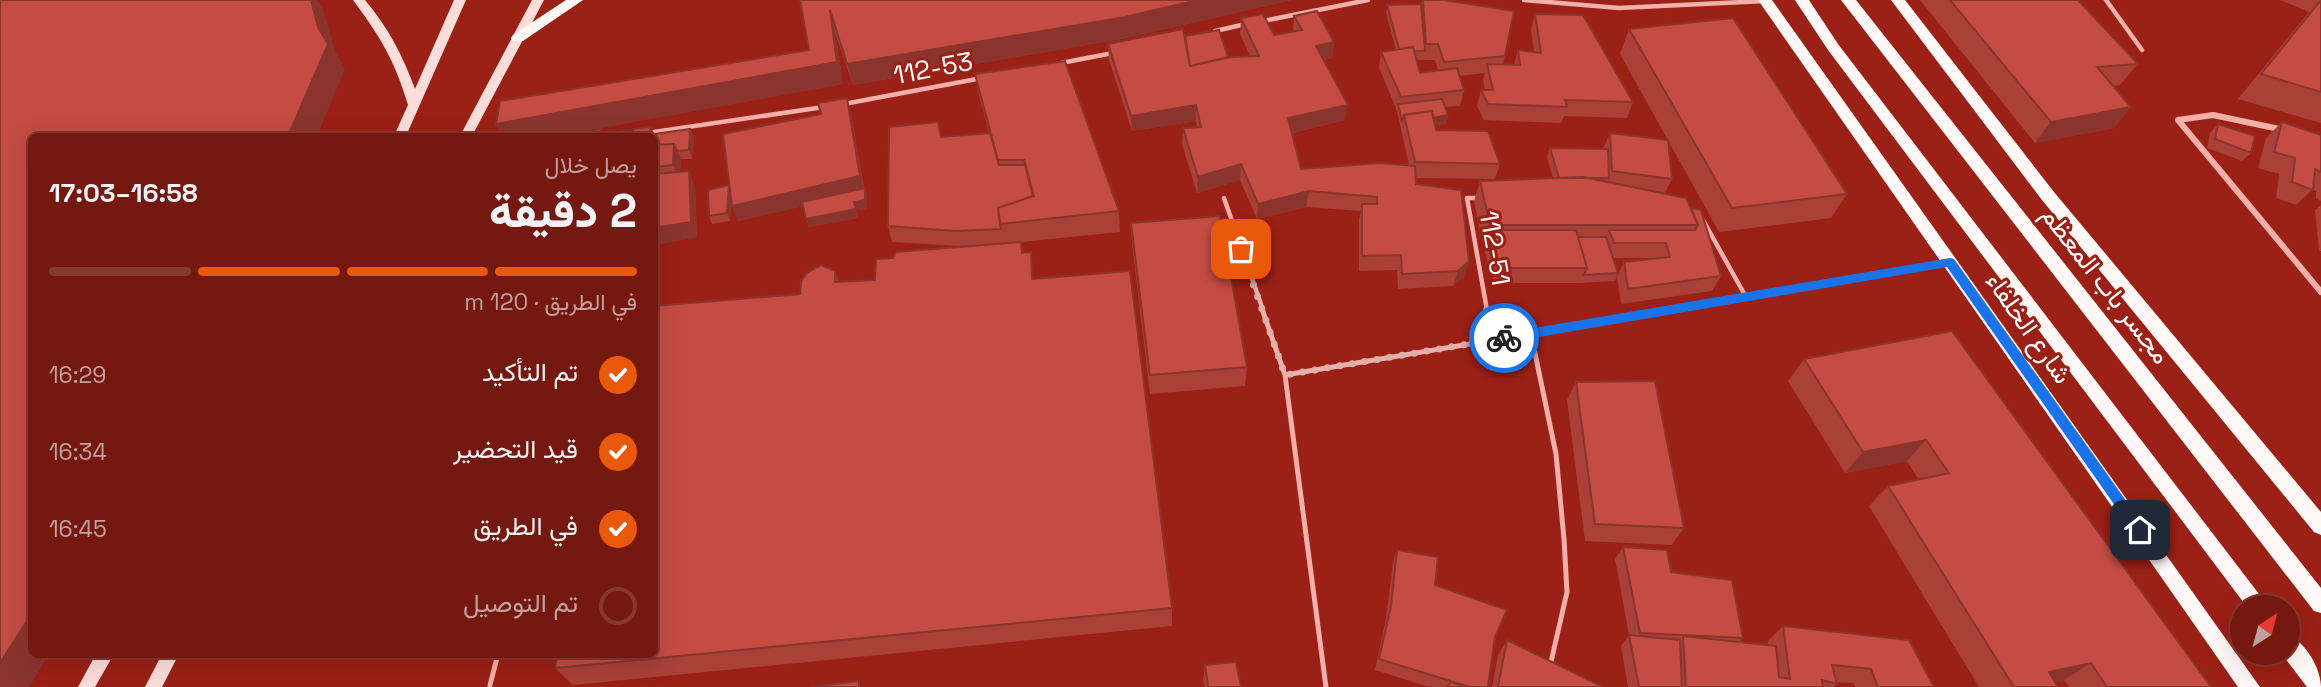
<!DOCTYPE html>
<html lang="ar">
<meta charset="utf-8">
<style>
:root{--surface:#741810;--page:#7c251e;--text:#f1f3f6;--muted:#c2a09f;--line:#863730;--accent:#ea580c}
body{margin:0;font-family:"Space Grotesk",Vazirmatn,sans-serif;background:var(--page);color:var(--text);direction:rtl;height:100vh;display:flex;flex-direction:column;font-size:26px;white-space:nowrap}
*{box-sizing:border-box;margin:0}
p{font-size:23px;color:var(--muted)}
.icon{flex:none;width:38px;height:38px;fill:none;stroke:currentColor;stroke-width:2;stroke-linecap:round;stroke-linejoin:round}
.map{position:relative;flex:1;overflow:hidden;direction:ltr}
.sheet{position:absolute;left:28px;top:133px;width:630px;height:525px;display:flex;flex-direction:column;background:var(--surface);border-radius:10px;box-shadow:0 7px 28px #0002,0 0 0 2px var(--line);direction:rtl}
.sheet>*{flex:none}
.needle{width:46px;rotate:36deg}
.fabs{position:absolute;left:2230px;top:595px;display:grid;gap:14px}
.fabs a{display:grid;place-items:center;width:70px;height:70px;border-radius:50%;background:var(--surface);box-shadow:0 7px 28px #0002,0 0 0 2px var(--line);font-size:35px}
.pin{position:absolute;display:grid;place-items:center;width:60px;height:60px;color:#fff;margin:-30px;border-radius:14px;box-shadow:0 4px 10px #0006}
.courier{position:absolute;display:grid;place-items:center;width:70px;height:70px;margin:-35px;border:5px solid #1a73e8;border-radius:50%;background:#fff;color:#222;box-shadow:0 2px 9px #0007}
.overview em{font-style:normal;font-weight:800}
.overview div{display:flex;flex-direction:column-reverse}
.overview{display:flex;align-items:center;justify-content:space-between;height:119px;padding:0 21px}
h1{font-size:46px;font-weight:800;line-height:52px}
.bar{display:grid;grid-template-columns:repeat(4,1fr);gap:10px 7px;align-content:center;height:84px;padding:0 21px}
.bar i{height:9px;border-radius:5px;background:var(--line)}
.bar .selected{background:var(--accent)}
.bar p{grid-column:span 4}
ol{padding:0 21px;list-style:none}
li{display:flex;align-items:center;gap:21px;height:77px}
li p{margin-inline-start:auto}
li .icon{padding:7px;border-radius:50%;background:var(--accent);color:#fff;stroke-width:4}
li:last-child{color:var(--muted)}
li i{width:38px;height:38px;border:4px solid var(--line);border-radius:50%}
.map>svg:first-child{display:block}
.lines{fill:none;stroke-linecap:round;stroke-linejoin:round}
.lane-far1{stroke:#f3afaa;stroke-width:4.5}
.lane{stroke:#f3afaa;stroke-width:5}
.street{stroke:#f3afaa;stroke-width:6}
.secondary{fill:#fdddda;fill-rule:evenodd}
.primary{fill:#fff8f6;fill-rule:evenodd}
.wall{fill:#a94139;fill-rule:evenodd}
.shaded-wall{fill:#89352e}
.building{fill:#c44c42;stroke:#89352e;stroke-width:2}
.route{fill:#1a73e8}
.done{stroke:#dcb1ad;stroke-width:7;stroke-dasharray:0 12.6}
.labels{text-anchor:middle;stroke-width:6;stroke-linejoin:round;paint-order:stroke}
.street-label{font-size:26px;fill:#fff;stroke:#9b2015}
</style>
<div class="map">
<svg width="2321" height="687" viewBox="0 0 2321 687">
<rect width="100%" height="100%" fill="#9b2015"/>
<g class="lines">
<path class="lane-far1" d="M1524 0 1619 8 1765 1
M2106 0 2142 50
M1263 21 1368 0
M1215 31 1246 24
M1061 63 1113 53
M844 104 982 78
M647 133 824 107
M1224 198 1263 310
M1481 198H1467L1487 310
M1703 220 1746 297
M1667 310 1947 263"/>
<path class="lane" d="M1262 309 1285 375
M1486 309 1492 340
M1531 334 1556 454 1564 539 1567 592 1551 662
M490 685 498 654
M1326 687 1285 375 1677 309"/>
<path class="street" d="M2178 120 2321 292
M2178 120 2213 115 2284 130"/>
<path class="secondary" d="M353 0H365C388 27 403 56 415 89L454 0H466L406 136H394L408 105C394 59 381 38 353 0Z
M532 0H544L472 136H460Z
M96 654H114L95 687H78Z
M162 654H179L162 687H145Z"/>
<path class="primary" d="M566 0H583L523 41H513L511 38 513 35Z
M1758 0H1772L2260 687H2238Z
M1795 0H1809L1838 44 2269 607H2247L1828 50Z
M1841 0H1856L2321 588V613L2314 611Z
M1891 0H1905L2054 192 2321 512V535L2314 532 2042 200Z
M2287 634C2306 642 2321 669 2321 687H2307L2281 653H2287Z"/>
</g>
<path class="wall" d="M800 0H1291L1126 38 853 85 835 32 843 84 588 130 601 129 603 134 624 131 627 136H503L809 50Z
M1422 0H1444L1505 56 1503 64 1514 65 1518 50 1534 52 1531 30 1535 14 1633 102 1627 118 1564 116 1561 123 1484 120 1477 106 1481 90H1485L1483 80 1485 73 1459 76 1464 90 1460 106 1445 107 1448 115 1446 124 1435 125 1436 130 1500 164 1495 179 1416 178V184L1465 276 1453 286 1398 289 1397 270 1359 271V219L1361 211 1306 207 1257 219 1240 180 1197 193 1182 144 1183 128 1197 127 1196 121 1132 131 1109 60 1108 44 1228 57 1250 56 1240 34 1241 18 1274 35 1293 31 1294 16 1334 42 1332 58 1324 60 1345 120 1292 133 1301 169 1409 165 1397 111 1379 67 1381 52 1396 50 1386 13 1387 5 1421 4ZM1416 60H1435L1438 70 1420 73Z
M1920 0H2078L2138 64 2120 85 2113 86 2131 107 2114 128 2035 143Z
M2280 0H2321V123L2238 99 2309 12Z
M1629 29 1847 194 1831 218 1719 232 1620 54Z
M975 74 1119 211 1120 232 1021 242 1023 253 1172 608V626L573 685 555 668 800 294 835 271 839 282 875 280 893 258 986 245 958 246 892 242 888 226 941 137 989 133 979 95Z
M847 98 851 114 864 188H865L867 196V208L857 210 858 218 809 227 803 206 738 221 732 206 731 200 730 221 712 224 709 216 729 185 730 189 821 114Z
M2282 122 2321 135V201L2316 199V191L2312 190 2296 205 2276 198 2279 174 2258 168 2266 138Z
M2218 124 2251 153 2242 161 2207 148 2210 133Z
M651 127 654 134 690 129 694 137 692 159H681L680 172 695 187 697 237 654 245V136Z
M1610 133 1672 179 1665 193 1686 198 1721 276 1712 291 1621 304 1617 277 1624 262 1658 258H1613L1618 273 1615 281 1580 283H1494L1483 246 1474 201 1480 181 1553 178 1547 157 1550 148 1603 149Z
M2321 205V251H2319L2315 210Z
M1131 223 1247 367 1245 386 1150 394 1132 243Z
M1952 331 2211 687H2069L2064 680 2055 682 2058 687H1979L1869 506 1888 486 1919 480 1907 461 1845 473 1788 381 1804 359Z
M1576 382 1684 528 1672 545 1585 541 1567 400Z
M1623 547 1671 572 1743 638 1739 642 1768 645V641L1783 626 1934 687H1855L1854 683 1836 682 1837 684 1833 687H1628L1621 646 1629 635 1615 559Z
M1397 550 1495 637 1488 687H1429L1375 670 1386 618 1393 563Z
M1507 640 1603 687H1492L1498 655Z
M1205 665 1241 687H1205L1203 680Z"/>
<path class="shaded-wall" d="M311 0H317L323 9 335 51 345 69 317 136H288L318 27Z
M1198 0H1291L1126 38 853 85 847 64Z
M830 10 835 32 843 84 555 136H503L496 124 837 62Z
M1334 42 1332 58 1314 62 1316 46Z
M847 98 851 114 864 192 738 221 732 206Z
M1196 105V121L1132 131 1131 116Z
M1348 105 1345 120 1286 134 1288 118Z
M2131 107 2114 128 2035 143 2051 122Z
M1448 115 1446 124 1428 127 1430 118Z
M651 127 658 142 654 136H649Z
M690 129 694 137 692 159 689 150Z
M674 144 681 159 679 180 673 165Z
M1241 164 1240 180 1197 193 1198 177Z
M689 171 695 187 697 237 654 245V228Z
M729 185 732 193 730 221 727 213Z
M865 188 867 196V208L857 210 858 218 809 227 806 219 854 202Z
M1309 191 1306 207 1257 219 1258 204Z
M1469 261 1465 276 1453 286 1458 271Z
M835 271 843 294 835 282Z
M1926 440 1907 461 1845 473 1863 452Z
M32 613V654H49L29 687H0V663Z
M2091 663 2064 680 2035 687 2049 672Z"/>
<path class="building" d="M0 0H311L318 27 328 44 288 136H32V613L0 663Z
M800 0H1198L1125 17 847 64 830 10 837 62 496 124 500 101 809 50Z
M1423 0H1444L1514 11 1505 56 1444 62 1438 44H1426Z
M1950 0H2078L2138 64 2097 67 2131 107 2051 122Z
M2321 0V92L2261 74Z
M1421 4 1425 51H1414L1413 47 1399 49 1387 5Z
M1317 11 1334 42 1316 46 1348 105 1288 118 1301 169 1380 163 1415 166 1416 184 1461 190 1469 261 1458 271 1402 274 1401 255 1362 256V204H1377V197L1309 191 1258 204 1241 164 1198 177 1183 128 1201 127 1196 105 1131 116 1108 44 1183 29 1190 66 1231 57 1259 56 1241 18 1263 14 1274 35 1302 30 1294 16Z
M1535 14 1583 15 1633 102 1565 100 1567 107 1488 104 1481 90H1493L1487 64 1520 65 1518 50 1541 53Z
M1733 18 1847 194 1732 208 1629 29Z
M1219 30 1228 57 1190 66 1185 36Z
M1413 47 1420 73 1457 68 1464 90 1401 97 1381 52Z
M1065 61 1119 211 1000 224 998 208 1034 196 1024 160H998L975 74Z
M847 98 860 176 732 206 723 134 821 114 818 103Z
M1442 99 1448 115 1433 118 1432 111 1404 115 1402 122 1398 104Z
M1432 111 1436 130 1488 131 1500 164 1415 162 1404 115Z
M938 122 941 137 990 133 999 165H1025L1033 196 998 208 1001 229 955 231 888 226 889 127Z
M2282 122 2321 135V172L2315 169 2313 190 2292 182 2295 158 2274 152Z
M2218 124 2255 136 2251 153 2215 139Z
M651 127 649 136H633V129Z
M601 129 599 136H545Z
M690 129 689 150 677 151 674 144 654 145V134Z
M624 131V136H603V134Z
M1610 133 1668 140 1672 179 1612 171Z
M674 144 673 165 654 167V145Z
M1550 148 1608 149 1609 178H1559Z
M689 171 691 222 654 228V174Z
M1583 177 1686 198 1698 225H1490L1480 181Z
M729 185 727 213 709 216 708 190Z
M865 188V200L854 202 856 209 806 219 802 202Z
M1691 208 1701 210 1721 276 1628 289 1624 262 1670 257 1666 243H1614L1609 230H1695L1698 225Z
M1220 216 1247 367 1150 375 1131 223Z
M1488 230H1576L1587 268H1499Z
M1578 237H1606L1618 273 1584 275 1587 268Z
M1021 242 1022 253 1031 252 1032 279 1130 271 1172 608 555 668 558 654H654V306L800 294 801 281 808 272 821 265 835 271V282L875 280 876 259 893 258 896 252Z
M1952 331 2211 687H2107L2091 663 2049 672 2058 687H2014L1888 486 1949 473 1926 440 1863 452 1804 359Z
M1655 381 1684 528 1595 524 1576 382Z
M1623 547 1667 550 1671 572 1732 580 1743 638 1640 633Z
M1397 550 1438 557 1435 585 1507 610 1495 637 1488 687H1470L1379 659 1391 606Z
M1783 626 1909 640 1934 687H1878L1871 669 1832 665 1837 684 1822 680 1823 687H1686L1683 636 1776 646 1779 677 1790 679Z
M1629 635 1680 640 1682 687H1639Z
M1507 640 1603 687H1498Z
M1236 662 1241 687H1208L1205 665Z
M859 681V687H810Z
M1451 682 1466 687H1447Z"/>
<path class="route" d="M1950 258 1954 259 2144 526V534H2135L1947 267 1504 343 1498 338 1504 333Z"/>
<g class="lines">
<path class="done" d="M1241 249 1285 375 1504 338"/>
</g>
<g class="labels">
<g class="street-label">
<text transform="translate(933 68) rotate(-11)" y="9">112-53</text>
<text transform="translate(1495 248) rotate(80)" y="9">112-51</text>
<text transform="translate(2106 285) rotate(52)" y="9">مجسر باب المعظم</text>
<text transform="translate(2029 328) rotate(55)" y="9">شارع الخلفاء</text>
</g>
</g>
</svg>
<div class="fabs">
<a><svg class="needle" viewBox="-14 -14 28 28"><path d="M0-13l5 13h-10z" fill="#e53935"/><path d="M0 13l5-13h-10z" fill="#c2a09f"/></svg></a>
</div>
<div class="pin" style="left:1241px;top:249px;background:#ea580c"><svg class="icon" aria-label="bag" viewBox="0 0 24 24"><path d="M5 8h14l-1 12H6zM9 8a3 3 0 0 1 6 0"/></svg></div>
<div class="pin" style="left:2140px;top:530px;background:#1f2937"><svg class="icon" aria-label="home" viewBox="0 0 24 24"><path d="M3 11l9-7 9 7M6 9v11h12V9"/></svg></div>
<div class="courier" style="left:1504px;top:338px"><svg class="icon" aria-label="bike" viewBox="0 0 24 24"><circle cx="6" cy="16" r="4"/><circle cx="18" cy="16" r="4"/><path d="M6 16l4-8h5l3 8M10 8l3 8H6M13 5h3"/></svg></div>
<section class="sheet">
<div class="overview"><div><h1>2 دقيقة</h1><p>يصل خلال</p></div><em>16:58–17:03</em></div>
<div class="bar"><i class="selected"></i><i class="selected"></i><i class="selected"></i><i></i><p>في الطريق · 120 m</p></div>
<ol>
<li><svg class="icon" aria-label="check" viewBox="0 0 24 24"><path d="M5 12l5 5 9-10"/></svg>تم التأكيد<p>16:29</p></li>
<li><svg class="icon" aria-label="check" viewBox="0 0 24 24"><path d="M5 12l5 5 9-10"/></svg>قيد التحضير<p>16:34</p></li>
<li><svg class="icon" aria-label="check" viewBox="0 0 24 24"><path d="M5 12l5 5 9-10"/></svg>في الطريق<p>16:45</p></li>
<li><i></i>تم التوصيل</li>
</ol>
</section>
</div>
